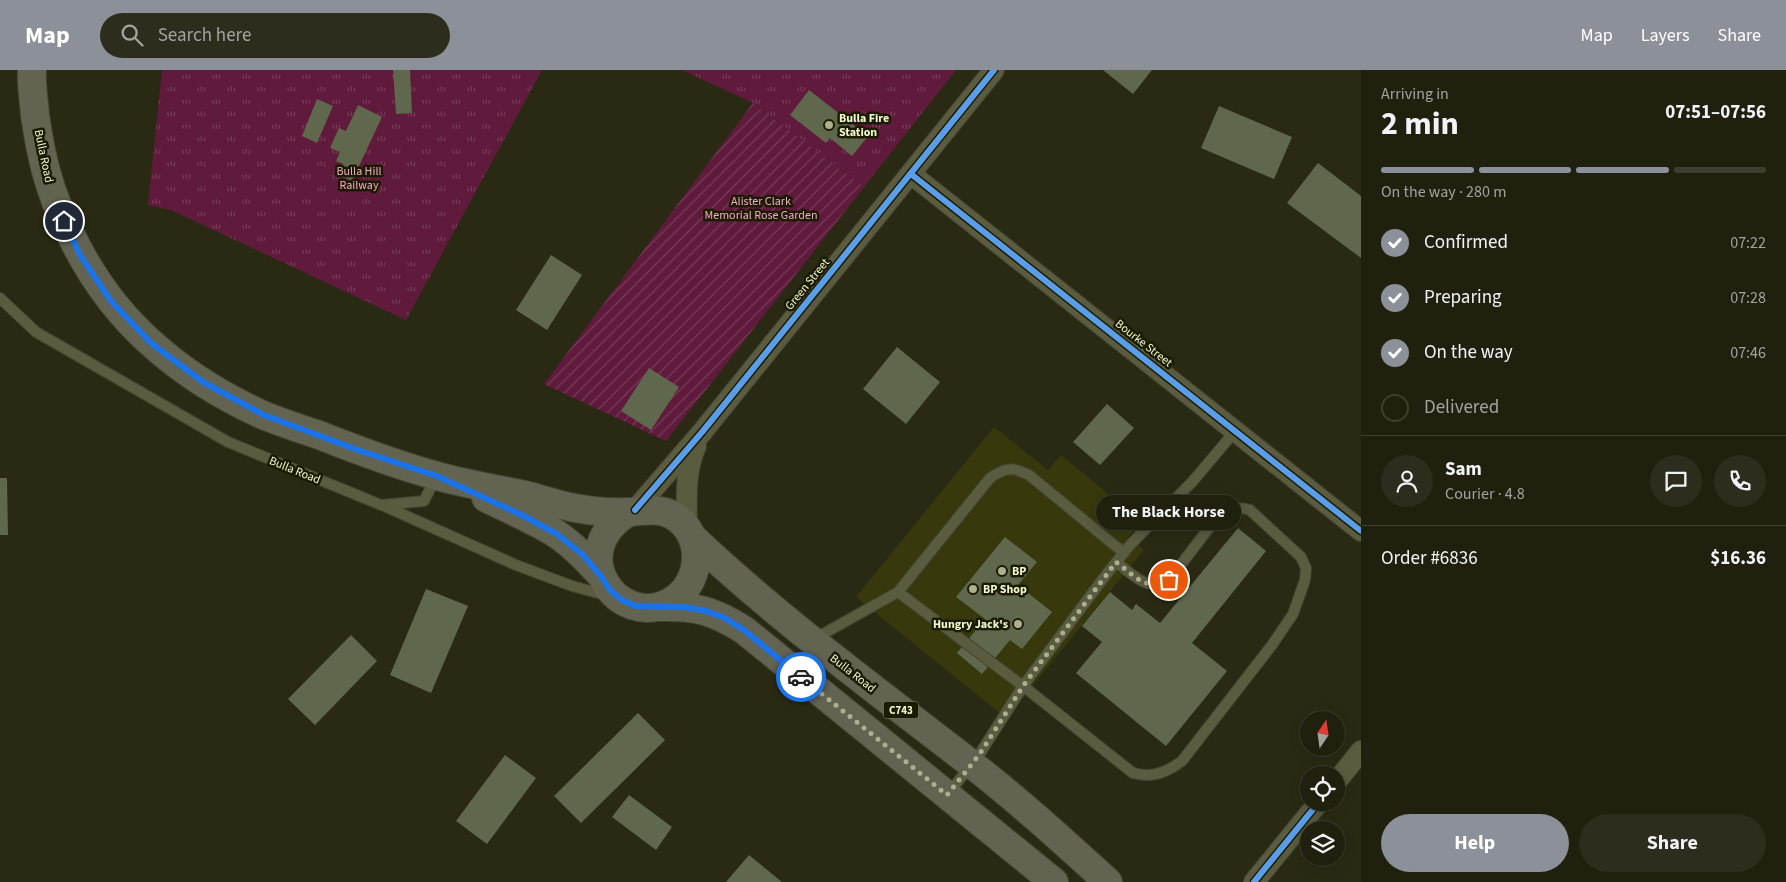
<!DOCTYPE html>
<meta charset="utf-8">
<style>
:root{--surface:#20200f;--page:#2d2d1d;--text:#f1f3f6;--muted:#a2a39e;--line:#3d3e2f;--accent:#8c9099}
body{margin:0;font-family:"Source Sans 3",sans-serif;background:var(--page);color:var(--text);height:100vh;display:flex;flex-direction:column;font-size:19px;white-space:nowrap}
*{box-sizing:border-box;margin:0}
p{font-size:16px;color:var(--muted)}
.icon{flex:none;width:28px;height:28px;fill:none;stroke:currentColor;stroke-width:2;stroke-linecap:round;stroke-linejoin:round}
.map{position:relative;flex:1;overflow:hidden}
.side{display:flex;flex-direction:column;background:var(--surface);width:425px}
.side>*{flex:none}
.needle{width:32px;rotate:13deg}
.tools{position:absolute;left:1300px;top:641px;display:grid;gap:10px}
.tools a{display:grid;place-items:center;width:45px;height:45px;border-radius:50%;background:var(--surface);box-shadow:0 2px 12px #0003,0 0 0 1px var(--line);font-size:25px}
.pin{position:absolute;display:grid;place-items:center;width:42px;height:42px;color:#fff;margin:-21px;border:2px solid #fff;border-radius:50%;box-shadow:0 1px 5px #0007}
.courier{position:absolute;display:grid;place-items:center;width:50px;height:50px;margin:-25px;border:4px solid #1a73e8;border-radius:50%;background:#fff;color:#222;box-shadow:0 1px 6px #0007}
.bubble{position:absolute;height:35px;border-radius:18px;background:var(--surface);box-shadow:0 2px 12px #0003,0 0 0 1px var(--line);font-size:16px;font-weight:700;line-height:35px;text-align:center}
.head em{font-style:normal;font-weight:700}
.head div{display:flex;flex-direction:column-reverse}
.head{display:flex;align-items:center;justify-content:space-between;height:85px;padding:0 20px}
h1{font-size:32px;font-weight:700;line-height:38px}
.bar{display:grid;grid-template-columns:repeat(4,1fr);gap:8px 5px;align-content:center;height:60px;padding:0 20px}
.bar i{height:6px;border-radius:4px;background:var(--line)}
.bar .selected{background:var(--accent)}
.bar p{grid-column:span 4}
.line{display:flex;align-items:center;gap:12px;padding:0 20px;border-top:1px solid var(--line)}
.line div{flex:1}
.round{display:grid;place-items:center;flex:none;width:52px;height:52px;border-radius:26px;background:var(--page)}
ol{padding:0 20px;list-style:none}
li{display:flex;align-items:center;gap:15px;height:55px}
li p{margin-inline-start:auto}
li .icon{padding:5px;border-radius:50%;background:var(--accent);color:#fff;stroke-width:4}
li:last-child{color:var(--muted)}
li i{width:28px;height:28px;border:2px solid var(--line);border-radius:50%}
.primary-button{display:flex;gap:10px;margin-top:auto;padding:10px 20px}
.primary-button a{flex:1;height:58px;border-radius:30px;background:var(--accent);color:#fff;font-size:20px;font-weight:700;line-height:58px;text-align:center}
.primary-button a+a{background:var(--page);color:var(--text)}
header{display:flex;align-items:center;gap:30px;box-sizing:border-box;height:70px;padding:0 25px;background:var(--accent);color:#fff}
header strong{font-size:24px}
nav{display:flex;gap:28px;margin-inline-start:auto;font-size:18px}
.search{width:350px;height:45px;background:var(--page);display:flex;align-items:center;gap:12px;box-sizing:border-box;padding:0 18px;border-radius:28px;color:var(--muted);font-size:19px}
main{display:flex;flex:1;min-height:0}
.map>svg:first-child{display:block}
.built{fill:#37390c}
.grass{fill:url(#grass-tufts)}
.garden{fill:url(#garden-furrows)}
.building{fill:#5f684d}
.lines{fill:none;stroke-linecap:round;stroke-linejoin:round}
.service-casing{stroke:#444432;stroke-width:12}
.minor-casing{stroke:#444432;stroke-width:22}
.primary-casing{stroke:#444432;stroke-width:30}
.service{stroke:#5a5b3f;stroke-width:10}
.minor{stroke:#5a5b3f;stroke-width:20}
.primary{stroke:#636352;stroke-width:28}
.cycleway-casing{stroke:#1a1b00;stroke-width:9}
.cycleway{stroke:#5a9eea;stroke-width:6}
.done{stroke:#adaf8e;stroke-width:5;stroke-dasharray:0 9}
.route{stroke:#1a73e8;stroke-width:6}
.poi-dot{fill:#adaf8e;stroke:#1a1b00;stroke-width:2}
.labels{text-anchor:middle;stroke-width:5;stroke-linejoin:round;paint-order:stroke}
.shield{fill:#1a1b00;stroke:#b2b592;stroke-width:1}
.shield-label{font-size:11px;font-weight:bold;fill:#f3f7d0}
.poi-label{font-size:12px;font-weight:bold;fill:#f3f7d0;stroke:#1a1b00;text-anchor:start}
.street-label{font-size:12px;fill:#f3f7d0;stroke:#1a1b00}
.park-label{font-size:12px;fill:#f6aaca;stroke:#1a1b00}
</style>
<header>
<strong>Map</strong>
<div class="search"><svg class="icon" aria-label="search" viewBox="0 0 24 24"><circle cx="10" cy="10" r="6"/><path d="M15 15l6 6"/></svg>Search here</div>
<nav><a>Map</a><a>Layers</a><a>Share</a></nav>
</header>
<main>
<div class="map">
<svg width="1361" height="812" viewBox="0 0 1361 812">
<defs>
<pattern id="grass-tufts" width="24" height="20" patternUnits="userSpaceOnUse" patternTransform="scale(1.25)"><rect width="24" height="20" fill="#5f1a3c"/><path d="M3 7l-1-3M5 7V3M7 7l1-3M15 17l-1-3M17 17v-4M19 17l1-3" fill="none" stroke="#763c57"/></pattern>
<pattern id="garden-furrows" width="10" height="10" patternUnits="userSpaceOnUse" patternTransform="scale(1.25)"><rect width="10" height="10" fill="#5f1a3c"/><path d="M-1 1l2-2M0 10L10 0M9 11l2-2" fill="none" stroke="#763c57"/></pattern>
</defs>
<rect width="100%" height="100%" fill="#2a2a14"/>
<path class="built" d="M994 357 1048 400 1061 385 1141 451 1128 467 1144 480 1006 648 856 527Z"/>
<path class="grass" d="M162 0H542L406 250 171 140 148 135Z
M682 0H956L864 117 753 33Z"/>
<path class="garden" d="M753 33 864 117 666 371 544 314Z"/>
<path class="building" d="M393 0H410L412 43 396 44Z
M1103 0H1152L1133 24Z
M809 20 868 66 852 86 830 68 826 73 790 45Z
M317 29 333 36 317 73 302 66Z
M358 35 382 47 352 111 338 105 343 94 336 91 340 82 330 78 339 58 346 61Z
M1219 36 1292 67 1274 109 1201 78Z
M1318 93 1361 126V188L1287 133Z
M551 185 582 205 547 260 516 240Z
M897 277 940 312 906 354 863 319Z
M649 298 679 317 651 360 621 341Z
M1107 334 1134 358 1100 395 1073 372Z
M0 408H7L8 465H0Z
M1238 458 1266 481 1192 573 1227 601 1166 676 1076 603 1102 572 1082 556 1110 522 1132 540 1136 534 1160 553Z
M1005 467 1037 492 1018 515 1052 542 1022 579 1010 570 982 604 957 583 985 549 956 527Z
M426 519 468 536 431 623 390 605Z
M351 565 377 591 315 655 288 629Z
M638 643 665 670 581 753 554 726Z
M505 685 536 708 487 774 456 751Z
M629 725 672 757 656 780 612 747Z
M749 785 782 812H726Z"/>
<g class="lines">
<defs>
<path id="service" d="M0 228 36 262 228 372 381 435 424 431 436 407
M384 436 516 495 572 516 609 526
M898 522 990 408C1006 397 1013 397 1029 405L1124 483
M814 569 898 522 1023 616 1133 703C1152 708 1166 703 1182 691L1272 575 1293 544 1305 510 1306 498 1301 487 1250 440C1238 436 1230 439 1219 445L1169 510C1146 522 1134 505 1116 492
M948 724 979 685 1023 616 1105 506 1130 475 1193 411 1236 360"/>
<path id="minor" d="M911 104 1361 461
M635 440 703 361 994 0
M687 460C687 431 684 404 696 376
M1336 712 1361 681
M1254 812 1319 732"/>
<path id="primary" d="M32 0C31 15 34 30 35 45 41 87 49 121 68 159 88 202 115 241 151 273 184 303 225 328 265 346 283 353 301 359 319 365 357 380 397 395 437 406 466 414 496 419 525 425 542 429 558 435 575 438 591 441 609 443 626 442 640 442 651 438 665 442 705 456 706 512 670 532 617 560 563 481 629 442
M486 428C509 439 533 450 555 463 573 475 587 490 601 505
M693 468C780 550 876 620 970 693 1018 730 1063 771 1108 812
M658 537C696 536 712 540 744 560L1054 812"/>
</defs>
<use href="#service" class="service-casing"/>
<use href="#minor" class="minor-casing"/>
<use href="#primary" class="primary-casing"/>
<use href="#service" class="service"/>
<use href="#minor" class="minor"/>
<use href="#primary" class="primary"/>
<defs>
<path id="cycleway" d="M911 104 1361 461
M635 440 703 361 994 0
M1254 812 1319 732"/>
</defs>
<use href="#cycleway" class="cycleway-casing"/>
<use href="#cycleway" class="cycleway"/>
</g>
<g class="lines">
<path class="done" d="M801 607 947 725 979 685 1023 616 1116 492C1134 505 1146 522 1169 510"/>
<path class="route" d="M64 151 80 185 111 231 151 273 203 312 264 345 355 379 437 406 522 445 557 464 582 484 601 506 610 520 622 530 636 536 685 537 706 541 723 547 744 560 801 607"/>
</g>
<g class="poi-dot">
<circle cx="829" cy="55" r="5"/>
<circle cx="1002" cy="501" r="5"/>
<circle cx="973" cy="519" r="5"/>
<circle cx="1018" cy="554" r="5"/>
</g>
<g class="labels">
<rect class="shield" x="883.5" y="631.5" width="35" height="17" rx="4"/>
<g class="shield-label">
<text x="901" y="644">C743</text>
</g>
<g class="poi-label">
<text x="839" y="52">Bulla Fire<tspan x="839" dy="14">Station</tspan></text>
<text x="1012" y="505">BP</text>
<text x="983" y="523">BP Shop</text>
<text x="1008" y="558" text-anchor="end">Hungry Jack's</text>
</g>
<g class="street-label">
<text transform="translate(44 86) rotate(78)" y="4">Bulla Road</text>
<text transform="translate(807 214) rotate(-51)" y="4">Green Street</text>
<text transform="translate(1144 273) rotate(38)" y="4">Bourke Street</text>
<text transform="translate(295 400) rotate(22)" y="4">Bulla Road</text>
<text transform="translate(853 603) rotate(38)" y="4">Bulla Road</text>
</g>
<g class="park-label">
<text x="359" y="105">Bulla Hill<tspan x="359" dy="14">Railway</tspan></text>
<text x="761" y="135">Alister Clark<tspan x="761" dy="14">Memorial Rose Garden</tspan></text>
</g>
</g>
</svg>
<div class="tools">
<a><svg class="needle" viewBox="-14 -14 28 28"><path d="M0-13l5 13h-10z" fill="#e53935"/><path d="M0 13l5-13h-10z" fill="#a2a39e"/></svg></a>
<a><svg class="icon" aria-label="locate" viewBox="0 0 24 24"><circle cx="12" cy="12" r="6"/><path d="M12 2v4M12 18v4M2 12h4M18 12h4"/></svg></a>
<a><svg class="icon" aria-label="layers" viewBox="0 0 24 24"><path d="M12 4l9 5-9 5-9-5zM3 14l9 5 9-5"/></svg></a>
</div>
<div class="pin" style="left:1169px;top:510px;background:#ea580c"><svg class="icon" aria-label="bag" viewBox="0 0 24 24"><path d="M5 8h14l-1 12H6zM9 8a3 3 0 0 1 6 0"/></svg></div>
<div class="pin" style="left:64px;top:151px;background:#1f2937"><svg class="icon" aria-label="home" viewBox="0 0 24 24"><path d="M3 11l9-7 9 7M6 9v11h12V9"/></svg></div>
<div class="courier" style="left:801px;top:607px"><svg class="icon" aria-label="car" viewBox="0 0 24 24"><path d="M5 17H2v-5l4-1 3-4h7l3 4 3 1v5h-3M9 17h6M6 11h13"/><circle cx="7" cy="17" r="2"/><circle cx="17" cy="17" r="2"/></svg></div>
<div class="bubble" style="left:1096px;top:425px;width:145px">The Black Horse</div>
</div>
<section class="side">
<div class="head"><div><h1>2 min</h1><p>Arriving in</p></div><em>07:51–07:56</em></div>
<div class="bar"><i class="selected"></i><i class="selected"></i><i class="selected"></i><i></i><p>On the way · 280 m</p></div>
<ol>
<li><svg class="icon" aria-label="check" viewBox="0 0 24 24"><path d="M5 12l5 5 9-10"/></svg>Confirmed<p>07:22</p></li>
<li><svg class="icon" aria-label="check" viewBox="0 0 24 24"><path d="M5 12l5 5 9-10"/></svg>Preparing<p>07:28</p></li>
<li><svg class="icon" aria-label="check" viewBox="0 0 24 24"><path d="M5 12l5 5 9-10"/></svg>On the way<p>07:46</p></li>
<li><i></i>Delivered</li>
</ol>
<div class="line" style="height:90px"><a class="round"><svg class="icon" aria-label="person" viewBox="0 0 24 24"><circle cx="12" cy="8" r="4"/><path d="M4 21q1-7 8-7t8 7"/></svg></a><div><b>Sam</b><p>Courier · 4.8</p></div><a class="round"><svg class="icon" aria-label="chat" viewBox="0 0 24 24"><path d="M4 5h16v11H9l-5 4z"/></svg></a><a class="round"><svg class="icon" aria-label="phone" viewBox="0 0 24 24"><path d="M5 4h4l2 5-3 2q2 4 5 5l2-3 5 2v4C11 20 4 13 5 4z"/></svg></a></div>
<div class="line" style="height:65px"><div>Order #6836</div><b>$16.36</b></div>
<div class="primary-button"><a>Help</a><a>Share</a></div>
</section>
</main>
